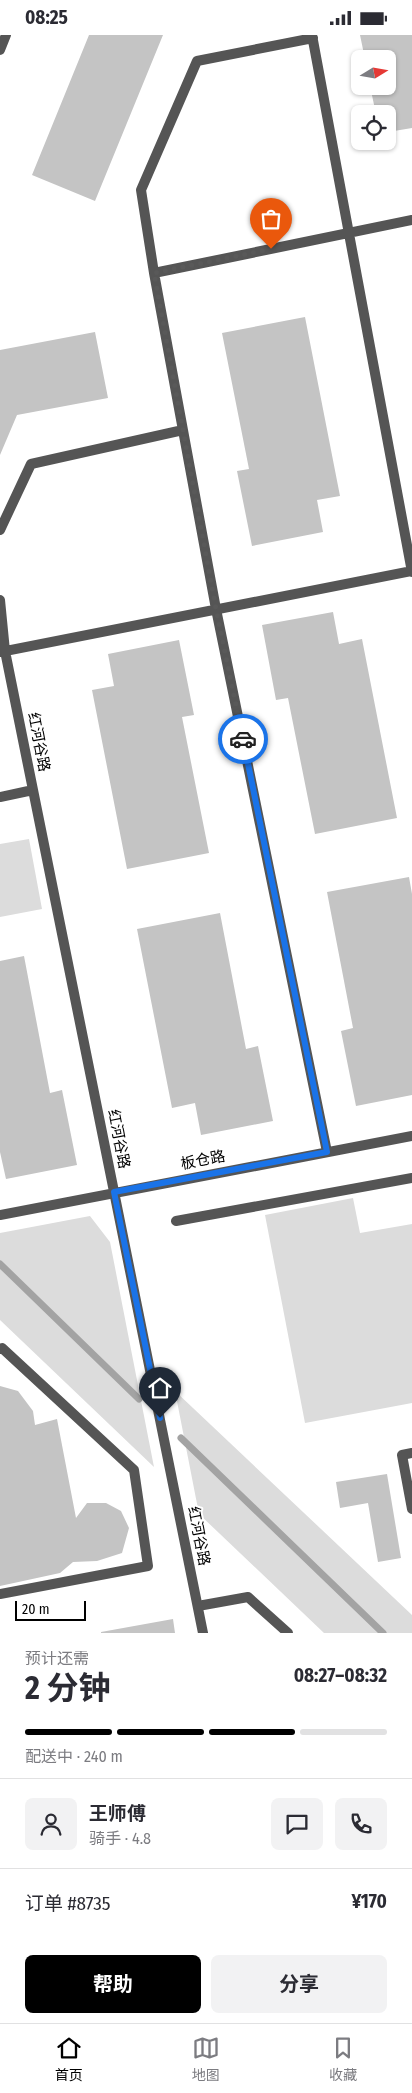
<!DOCTYPE html>
<html lang="zh">
<meta charset="utf-8">
<style>
:root{--surface:#fff;--page:#f2f2f3;--text:#2b2b33;--muted:#7c7c81;--line:#e1e1e2;--accent:#000}
body{margin:0;font-family:"Fira Sans Condensed","Noto Sans SC",sans-serif;background:var(--page);color:var(--text);height:100vh;display:flex;flex-direction:column;font-size:19px;white-space:nowrap}
*{box-sizing:border-box;margin:0}
p{font-size:16px;color:var(--muted)}
.icon{flex:none;width:28px;height:28px;fill:none;stroke:currentColor;stroke-width:2;stroke-linecap:round;stroke-linejoin:round}
.map{position:relative;height:1598px;overflow:hidden}
.panel{display:flex;flex-direction:column;background:var(--surface);flex:1}
.panel>*{flex:none}
.needle{width:32px;rotate:79deg}
.controls{position:absolute;left:351px;top:15px;display:grid;gap:10px}
.controls a{display:grid;place-items:center;width:45px;height:45px;border-radius:8px;background:var(--surface);box-shadow:0 1px 4px #0004;font-size:25px}
.scale{position:absolute;left:15px;bottom:12px;width:71px;box-sizing:border-box;padding-left:5px;border:2px solid #000;border-top:0;font-size:14px;line-height:18px;white-space:nowrap;color:#000;-webkit-text-stroke:4px #fff;paint-order:stroke}
.pin{position:absolute;display:grid;place-items:center;width:42px;height:42px;color:#fff;margin:-51px -21px;border-radius:50% 50% 50% 0;rotate:-45deg;box-shadow:0 0 5px #0007}
.pin .icon{rotate:45deg}
.courier{position:absolute;display:grid;place-items:center;width:50px;height:50px;margin:-25px;border:4px solid #1a73e8;border-radius:50%;background:#fff;color:#222;box-shadow:0 1px 6px #0007}
.overview em{font-style:normal;font-weight:700}
.overview div{display:flex;flex-direction:column-reverse}
.overview{display:flex;align-items:center;justify-content:space-between;height:85px;padding:0 25px}
h1{font-size:32px;font-weight:700;line-height:38px}
.bar{display:grid;grid-template-columns:repeat(4,1fr);gap:8px 5px;align-content:center;height:60px;padding:0 25px}
.bar i{height:6px;border-radius:4px;background:var(--line)}
.bar .active{background:var(--accent)}
.bar p{grid-column:span 4}
.line{display:flex;align-items:center;gap:12px;padding:0 25px;border-top:1px solid var(--line)}
.line div{flex:1}
.round{display:grid;place-items:center;flex:none;width:52px;height:52px;border-radius:8px;background:var(--page)}
.cta{display:flex;gap:10px;margin-top:auto;padding:10px 25px}
.cta a{flex:1;height:58px;border-radius:8px;background:var(--accent);color:#fff;font-size:20px;font-weight:700;line-height:58px;text-align:center}
.cta a+a{background:var(--page);color:var(--text)}
.status{display:flex;justify-content:space-between;align-items:center;height:35px;padding:0 25px;background:var(--surface);direction:ltr}
.status svg{height:14px;fill:currentColor}
.tab-bar{display:flex;justify-content:space-around;align-items:center;height:70px;border-top:1px solid var(--line);background:var(--surface);font-size:14px;color:var(--muted)}
.tab-bar a{display:grid;justify-items:center;gap:2px}
.tab-bar .active{color:var(--accent)}
.map>svg:first-child{display:block}
.green{fill:#dcdcdc}
.lines{fill:none;stroke-linecap:round;stroke-linejoin:round}
.stream{stroke:#a3a3a3;stroke-width:7}
.building{fill:#c4c4c4}
.lane{stroke:#555;stroke-width:10}
.street{stroke:#555;stroke-width:10}
.done{stroke:#595959;stroke-width:5;stroke-dasharray:0 9}
.route{stroke:#1a73e8;stroke-width:6}
.labels{text-anchor:middle;stroke-width:4;stroke-linejoin:round;paint-order:stroke}
.street-label{font-size:15px;fill:#000;stroke:#fff}
</style>
<div class="status"><b>08:25</b><svg viewBox="0 0 49 12"><path d="M0 12V9h3v3zM5 12V6h3v6zM10 12V3h3v9zM15 12V0h3v12zM26 1h20v11H26zM47 4h2v5h-2z"/></svg></div>
<div class="map">
<svg width="412" height="1598" viewBox="0 0 412 1598">
<rect width="100%" height="100%" fill="#fff"/>
<path class="green" d="M29 804 42 874 0 882V809Z
M353 1163 360 1198 412 1189V1368L305 1388 265 1180Z
M90 1181 110 1207 154 1432 0 1285V1198Z
M175 1356 412 1580V1598H324L199 1479Z"/>
<g class="lines">
<path class="stream" d="M0 1229 139 1364
M181 1403 383 1598"/>
</g>
<path class="building" d="M89 0H163L95 166 32 140Z
M360 0H412V93L388 97V79H376L370 51H388V24H365Z
M305 282 340 461 317 465 323 497 252 511 237 436 249 434 222 298Z
M95 297 108 363 17 380 0 420V315Z
M333 577 339 609 362 604 397 783 315 799 288 663 276 665 262 590Z
M179 605 194 680 182 682 209 818 127 834 92 655 114 651 108 619Z
M409 842 412 859V1060L356 1071 341 996 353 993 327 857Z
M220 878 246 1014 258 1011 273 1086 201 1100 195 1068 172 1073 137 894Z
M24 921 50 1058 62 1055 77 1130 6 1144 0 1117V926Z
M0 1351 18 1356 33 1376 35 1390 57 1384 76 1483 87 1468H106L121 1476 129 1493 122 1518 97 1526 73 1527 60 1538 0 1551Z
M387 1439 401 1523 378 1527 368 1468 340 1473 336 1447Z
M173 1584 175 1598H101V1597Z"/>
<g class="lines">
<path class="lane" d="M312 0 412 537
M154 238 141 155 197 26 313 3
M0 495 31 429 183 395
M0 565 5 616 203 1598
M0 617 412 536
M0 762 33 755
M327 1117 216 574 154 238 412 185
M0 1180 412 1101
M176 1186 412 1143
M0 1314 2 1313 134 1435 148 1531 0 1559
M412 1418 402 1420 412 1474
M198 1571 248 1562 288 1598"/>
<path class="street" d="M0 15 6 0"/>
</g>
<g class="lines">
<path class="done" d="M243 704 216 574 154 238 271 214"/>
<path class="route" d="M160 1383 114 1157 327 1117 243 704"/>
</g>
<g class="labels">
<g class="street-label">
<text transform="translate(39 707) rotate(79)" y="5">红河谷路</text>
<text transform="translate(119 1104) rotate(79)" y="5">红河谷路</text>
<text transform="translate(203 1125) rotate(-11)" y="5">板仓路</text>
<text transform="translate(199 1501) rotate(79)" y="5">红河谷路</text>
</g>
</g>
</svg>
<div class="controls">
<a><svg class="needle" viewBox="-14 -14 28 28"><path d="M0-13l5 13h-10z" fill="#e53935"/><path d="M0 13l5-13h-10z" fill="#7c7c81"/></svg></a>
<a><svg class="icon" aria-label="locate" viewBox="0 0 24 24"><circle cx="12" cy="12" r="6"/><path d="M12 2v4M12 18v4M2 12h4M18 12h4"/></svg></a>
</div>
<div class="scale">20 m</div>
<div class="pin" style="left:271px;top:214px;background:#ea580c"><svg class="icon" aria-label="bag" viewBox="0 0 24 24"><path d="M5 8h14l-1 12H6zM9 8a3 3 0 0 1 6 0"/></svg></div>
<div class="pin" style="left:160px;top:1383px;background:#1f2937"><svg class="icon" aria-label="home" viewBox="0 0 24 24"><path d="M3 11l9-7 9 7M6 9v11h12V9"/></svg></div>
<div class="courier" style="left:243px;top:704px"><svg class="icon" aria-label="car" viewBox="0 0 24 24"><path d="M5 17H2v-5l4-1 3-4h7l3 4 3 1v5h-3M9 17h6M6 11h13"/><circle cx="7" cy="17" r="2"/><circle cx="17" cy="17" r="2"/></svg></div>
</div>
<section class="panel">
<div class="overview"><div><h1>2 分钟</h1><p>预计还需</p></div><em>08:27–08:32</em></div>
<div class="bar"><i class="active"></i><i class="active"></i><i class="active"></i><i></i><p>配送中 · 240 m</p></div>
<div class="line" style="height:90px"><a class="round"><svg class="icon" aria-label="person" viewBox="0 0 24 24"><circle cx="12" cy="8" r="4"/><path d="M4 21q1-7 8-7t8 7"/></svg></a><div><b>王师傅</b><p>骑手 · 4.8</p></div><a class="round"><svg class="icon" aria-label="chat" viewBox="0 0 24 24"><path d="M4 5h16v11H9l-5 4z"/></svg></a><a class="round"><svg class="icon" aria-label="phone" viewBox="0 0 24 24"><path d="M5 4h4l2 5-3 2q2 4 5 5l2-3 5 2v4C11 20 4 13 5 4z"/></svg></a></div>
<div class="line" style="height:65px"><div>订单 #8735</div><b>¥170</b></div>
<div class="cta"><a>帮助</a><a>分享</a></div>
</section>
<nav class="tab-bar">
<a class="active"><svg class="icon" aria-label="home" viewBox="0 0 24 24"><path d="M3 11l9-7 9 7M6 9v11h12V9"/></svg>首页</a>
<a><svg class="icon" aria-label="map" viewBox="0 0 24 24"><path d="M3 6l6-2 6 2 6-2v14l-6 2-6-2-6 2zM9 4v14M15 6v14"/></svg>地图</a>
<a><svg class="icon" aria-label="saved" viewBox="0 0 24 24"><path d="M7 4h10v16l-5-4-5 4z"/></svg>收藏</a>
</nav>
